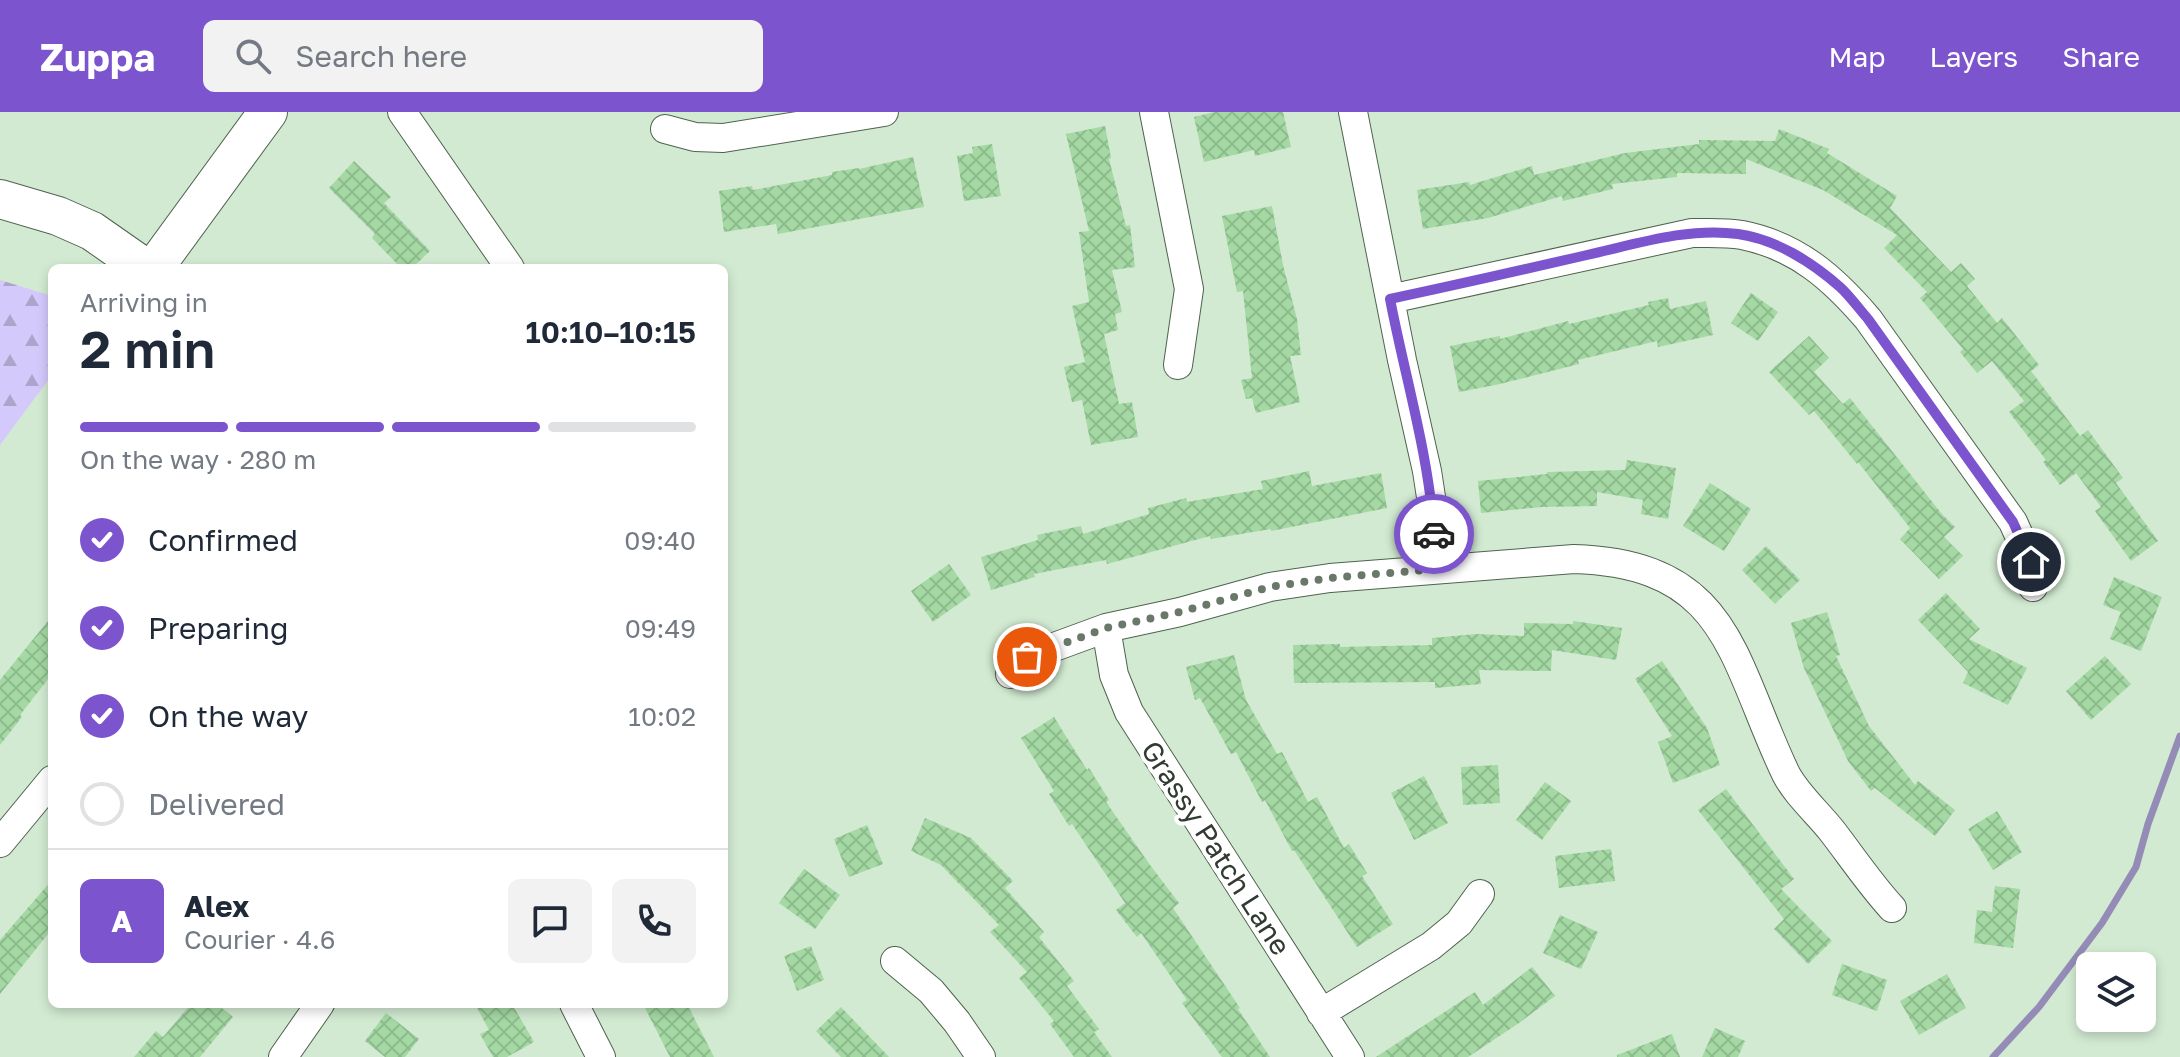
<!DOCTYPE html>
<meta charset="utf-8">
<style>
:root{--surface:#fff;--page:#f2f2f3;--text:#1f2937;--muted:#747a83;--line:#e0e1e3;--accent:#7b54ce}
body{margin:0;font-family:"Golos Text",sans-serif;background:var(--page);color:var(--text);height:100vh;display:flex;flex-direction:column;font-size:30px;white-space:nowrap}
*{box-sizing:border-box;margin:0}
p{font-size:26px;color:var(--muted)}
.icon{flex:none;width:44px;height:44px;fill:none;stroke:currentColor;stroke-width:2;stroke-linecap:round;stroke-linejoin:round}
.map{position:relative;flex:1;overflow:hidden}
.drawer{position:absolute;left:48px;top:152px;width:680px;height:744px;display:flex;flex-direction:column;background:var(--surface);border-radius:12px;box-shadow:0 4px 12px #0003}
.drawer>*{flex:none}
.tools{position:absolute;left:2076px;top:840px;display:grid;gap:16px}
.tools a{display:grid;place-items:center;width:80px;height:80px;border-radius:12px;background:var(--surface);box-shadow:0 4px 12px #0003;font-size:40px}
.pin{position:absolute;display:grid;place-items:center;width:68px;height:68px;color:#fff;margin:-34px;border:4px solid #fff;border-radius:50%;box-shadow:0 2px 8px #0007}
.courier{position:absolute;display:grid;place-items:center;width:80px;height:80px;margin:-40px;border:6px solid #7b54ce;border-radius:50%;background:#fff;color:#222;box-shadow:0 2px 10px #0007}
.headline em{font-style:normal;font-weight:600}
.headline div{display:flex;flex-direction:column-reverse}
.headline{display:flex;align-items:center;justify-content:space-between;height:136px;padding:0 32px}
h1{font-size:52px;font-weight:600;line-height:60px}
.bar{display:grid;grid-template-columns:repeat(4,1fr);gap:12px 8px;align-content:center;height:96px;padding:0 32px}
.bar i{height:10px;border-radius:6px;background:var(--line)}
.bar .selected{background:var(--accent)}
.bar p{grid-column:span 4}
.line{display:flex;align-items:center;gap:20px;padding:0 32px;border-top:2px solid var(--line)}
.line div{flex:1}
.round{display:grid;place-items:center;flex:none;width:84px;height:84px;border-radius:12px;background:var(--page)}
ol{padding:0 32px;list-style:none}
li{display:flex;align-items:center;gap:24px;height:88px}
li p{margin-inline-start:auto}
li .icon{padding:8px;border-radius:50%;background:var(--accent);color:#fff;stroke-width:4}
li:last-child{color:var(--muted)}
li i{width:44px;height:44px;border:4px solid var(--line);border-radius:50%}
header{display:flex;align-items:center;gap:48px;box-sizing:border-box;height:112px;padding:0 40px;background:var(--accent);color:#fff}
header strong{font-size:38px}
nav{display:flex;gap:44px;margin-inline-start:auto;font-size:28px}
.search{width:560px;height:72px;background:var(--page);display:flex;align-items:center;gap:20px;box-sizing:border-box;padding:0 28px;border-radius:12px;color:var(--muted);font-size:30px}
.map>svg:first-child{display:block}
.forest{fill:url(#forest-firs)}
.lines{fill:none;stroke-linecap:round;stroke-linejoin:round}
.stream{stroke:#948cb7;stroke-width:7}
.building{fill:url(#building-cross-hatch)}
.street-casing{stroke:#4f634e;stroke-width:30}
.secondary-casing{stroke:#4f634e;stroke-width:40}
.street{stroke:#fff;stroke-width:28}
.secondary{stroke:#fff;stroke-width:38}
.done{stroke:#6a786a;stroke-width:8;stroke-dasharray:0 14.4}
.route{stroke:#7b54ce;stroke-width:10}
.labels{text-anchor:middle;stroke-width:8;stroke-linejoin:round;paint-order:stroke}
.street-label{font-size:28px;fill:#323b32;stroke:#fff}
</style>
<header>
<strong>Zuppa</strong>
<div class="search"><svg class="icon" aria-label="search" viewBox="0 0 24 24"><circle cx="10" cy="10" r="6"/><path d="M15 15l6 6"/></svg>Search here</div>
<nav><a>Map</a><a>Layers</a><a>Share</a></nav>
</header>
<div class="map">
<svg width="2180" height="945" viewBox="0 0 2180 945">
<defs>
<pattern id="forest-firs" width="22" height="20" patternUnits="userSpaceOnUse" patternTransform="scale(2)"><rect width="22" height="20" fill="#d4c9fb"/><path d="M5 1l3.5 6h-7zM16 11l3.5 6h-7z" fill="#ada4cc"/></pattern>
<pattern id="building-cross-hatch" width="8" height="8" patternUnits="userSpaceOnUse" patternTransform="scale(2)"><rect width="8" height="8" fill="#a4d9a3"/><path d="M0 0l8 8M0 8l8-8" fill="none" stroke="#8ebb8d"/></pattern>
</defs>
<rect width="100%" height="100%" fill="#d2ead2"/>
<path class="forest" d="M0 168 52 184V263L0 333Z"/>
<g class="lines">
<path class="stream" d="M1993 945 2039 895 2102 811 2136 755 2148 712 2180 624"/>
</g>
<path class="building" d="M1214 0H1283L1291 35 1255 44 1254 38 1204 50 1194 5Z
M1105 14 1111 46 1109 47 1126 114 1130 113 1135 155 1112 158 1122 200 1115 202 1118 218 1104 222 1119 292 1132 290 1138 325 1091 333 1082 288 1072 290 1064 255 1085 250 1072 194 1089 190 1079 120 1089 119 1066 22Z
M1779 17 1829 37 1827 41 1897 84 1890 96 1951 160 1961 151 1975 167 1967 174 1997 211 2002 206 2039 253 2031 259 2080 324 2088 318 2123 366 2116 371 2158 429 2131 449 2095 399 2101 395 2076 361 2060 373 2043 350 2046 348 2009 300 2024 289 1992 249 1977 261 1960 240 1963 237 1920 186 1927 180 1884 136 1897 123 1823 78 1746 47V62L1677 61V65L1612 72 1613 77 1563 89 1562 84 1488 106 1423 117 1417 78 1469 70 1470 73 1532 54 1534 63 1625 41 1699 32V28L1775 29Z
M992 32 1001 84 964 89 957 44 973 41 972 35Z
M913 45 924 95 778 122 776 112 724 120 719 79 752 74 753 78 832 63V60L859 56V57Z
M354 49 391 85 384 91 430 139 412 156H401L372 126 375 122 329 76Z
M1272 94 1283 153 1297 207 1301 243 1290 244 1300 290 1256 301 1252 286 1246 287 1241 268 1252 266 1243 179 1237 180 1222 104Z
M1751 181 1778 200 1758 229 1731 211Z
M1668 186 1670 197 1706 189 1713 223 1658 235 1657 229 1578 248 1579 252 1500 272 1459 280 1450 234 1500 224V227L1568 209 1569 212 1649 193 1648 190Z
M1809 224 1829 246 1814 260 1843 292 1850 286 1941 401 1955 415 1944 425 1963 444 1939 467 1900 427 1910 416 1858 350 1857 352 1814 299 1809 303 1769 260Z
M1627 348 1676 356 1668 407 1641 402 1643 388 1597 380V394L1542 395 1481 401 1478 369 1547 362V360L1625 358Z
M1309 359 1312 374 1381 361 1387 396 1271 419V417L1211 427 1210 424 1107 452 1106 448 1034 462 1035 465 991 478 981 445 1038 428 1037 423 1081 414 1083 422 1149 402 1148 396 1186 386 1187 390 1263 377 1261 369Z
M1710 371 1751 397 1724 439 1683 414Z
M1766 434 1800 468 1775 492 1742 458Z
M949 452 971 483 933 510 911 479Z
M2114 465 2162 485 2141 539 2110 527 2121 500 2103 493Z
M1946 481 1980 517 1969 527 2027 556 2008 593 1963 571 1968 560 1918 508Z
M1827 500 1840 543 1836 544 1869 614 1915 673 1918 669 1955 698 1935 724 1875 676 1871 679 1848 649 1804 556 1791 511Z
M52 504V562L20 603 22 605 0 633V568Z
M1573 509 1622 516 1616 548 1552 538 1551 559 1479 558 1481 572 1435 576V570L1294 571 1293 533 1340 532V535L1432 533V526L1476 522 1524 524V511L1573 512Z
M1234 543 1246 588 1277 642 1282 640 1308 690 1317 685 1344 736 1349 732 1367 761 1362 764 1393 812 1357 835 1294 738 1292 739 1265 688 1262 690 1236 640 1231 642 1200 586 1195 588 1186 555Z
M2105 544 2131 572 2091 608 2066 579Z
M1662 549 1707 616 1720 653 1673 671 1658 630 1672 624 1635 567Z
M1054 605 1087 658 1089 656 1109 688 1106 690 1150 753 1179 791 1173 796 1240 896 1238 897 1270 945H1222L1182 891 1187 888 1141 821 1137 825 1116 798 1125 791 1072 712 1069 714 1049 682 1054 679 1021 626Z
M1498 653 1500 691 1463 693 1461 655Z
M1424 664 1448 711 1414 728 1391 681Z
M1545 670 1571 689 1542 728 1516 708Z
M1726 677 1794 767 1781 777 1832 829 1808 852 1774 817 1784 807 1698 698Z
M1997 699 2022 740 1993 758 1968 717Z
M925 706 971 726 1013 769 1005 776 1044 820 1039 825 1074 869 1067 874 1099 917 1094 920 1112 945H1074L1050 912 1054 909 1019 866 1027 860 990 820 999 813 941 753 911 739Z
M867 713 883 752 849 765 834 727Z
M1611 737 1615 769 1559 776 1555 744Z
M804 757 840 783 815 817 779 791Z
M52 768V817L0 882V828Z
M1995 774 2020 777 2013 836 1974 831 1977 798 1992 800Z
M1560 803 1598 820 1581 857 1543 841Z
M811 834 824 868 797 879 784 844Z
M1842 852 1887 868 1877 899 1832 883Z
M1532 855 1555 884 1519 911 1468 945H1376L1475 880 1483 893Z
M1947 862 1966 896 1919 923 1900 889Z
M191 892H217L233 905 200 945H134L156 919 163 925Z
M475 892H512L534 930 507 945H493L480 922 489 918Z
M643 892H687L714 945H670Z
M841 895 889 945H841L816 919Z
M386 901 419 927 405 945H385L365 929Z
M1715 916 1745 929 1738 945H1702Z
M1672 922 1680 945H1617V943Z"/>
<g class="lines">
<defs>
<path id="street" d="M402 0 510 156
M1154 0 1189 177 1178 253
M1353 0 1402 248 1427 359 1433 398 1436 457
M665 17 695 25 723 26 884 0
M1390 187 1692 121C1708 121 1725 120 1742 123 1797 134 1833 166 1868 207L2013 410 2031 450 2033 475
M1106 516 1114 563 1129 600 1350 945
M1010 562 1027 545 1106 516 1180 500 1270 475 1330 466 1574 447C1730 452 1731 547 1786 662 1797 683 1817 700 1832 719 1852 745 1870 772 1892 796
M0 731 52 668
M895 849 931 879 957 910 981 945
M574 892 601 945
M1321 901 1431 834 1459 811 1480 782
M283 945 320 892"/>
<path id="secondary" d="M0 87 58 104 92 119 145 156
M154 156 268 0"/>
</defs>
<use href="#street" class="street-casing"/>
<use href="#secondary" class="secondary-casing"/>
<use href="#street" class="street"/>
<use href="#secondary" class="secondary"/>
</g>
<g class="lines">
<path class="done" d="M1027 545 1106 516 1180 500 1270 475 1330 466 1436 457 1434 422"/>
<path class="route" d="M1434 422C1429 343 1405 265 1390 187 1456 173 1522 158 1587 143 1636 132 1688 115 1738 122 1775 127 1812 150 1840 175 1850 184 1859 197 1868 207L2013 410 2031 450"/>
</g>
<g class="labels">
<g class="street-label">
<text transform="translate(1216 736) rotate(57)" y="10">Grassy Patch Lane</text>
</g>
</g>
</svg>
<div class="tools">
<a><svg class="icon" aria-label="layers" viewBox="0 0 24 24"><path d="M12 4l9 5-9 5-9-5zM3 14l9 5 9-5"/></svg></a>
</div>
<div class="pin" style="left:1027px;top:545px;background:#ea580c"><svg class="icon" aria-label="bag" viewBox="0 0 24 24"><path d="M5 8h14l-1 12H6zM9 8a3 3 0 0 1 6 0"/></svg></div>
<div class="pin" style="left:2031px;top:450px;background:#1f2937"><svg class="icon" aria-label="home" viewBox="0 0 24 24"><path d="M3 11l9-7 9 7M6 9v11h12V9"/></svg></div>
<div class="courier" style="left:1434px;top:422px"><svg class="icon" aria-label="car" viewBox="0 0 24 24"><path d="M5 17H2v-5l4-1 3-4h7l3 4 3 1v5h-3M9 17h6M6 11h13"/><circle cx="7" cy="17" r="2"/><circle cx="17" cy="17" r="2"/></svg></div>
<section class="drawer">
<div class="headline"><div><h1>2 min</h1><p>Arriving in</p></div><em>10:10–10:15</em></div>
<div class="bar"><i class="selected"></i><i class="selected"></i><i class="selected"></i><i></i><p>On the way · 280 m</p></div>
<ol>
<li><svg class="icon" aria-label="check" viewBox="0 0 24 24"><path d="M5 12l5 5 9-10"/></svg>Confirmed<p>09:40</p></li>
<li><svg class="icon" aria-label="check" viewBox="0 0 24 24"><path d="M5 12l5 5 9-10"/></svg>Preparing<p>09:49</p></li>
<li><svg class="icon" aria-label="check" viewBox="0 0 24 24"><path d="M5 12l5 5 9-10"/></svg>On the way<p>10:02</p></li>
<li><i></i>Delivered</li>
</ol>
<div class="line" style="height:144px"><b class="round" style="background:var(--accent);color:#fff">A</b><div><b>Alex</b><p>Courier · 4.6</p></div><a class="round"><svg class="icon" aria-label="chat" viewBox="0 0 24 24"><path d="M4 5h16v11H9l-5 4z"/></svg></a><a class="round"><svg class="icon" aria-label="phone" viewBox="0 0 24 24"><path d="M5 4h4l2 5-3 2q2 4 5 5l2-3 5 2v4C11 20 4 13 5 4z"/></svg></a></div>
</section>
</div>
